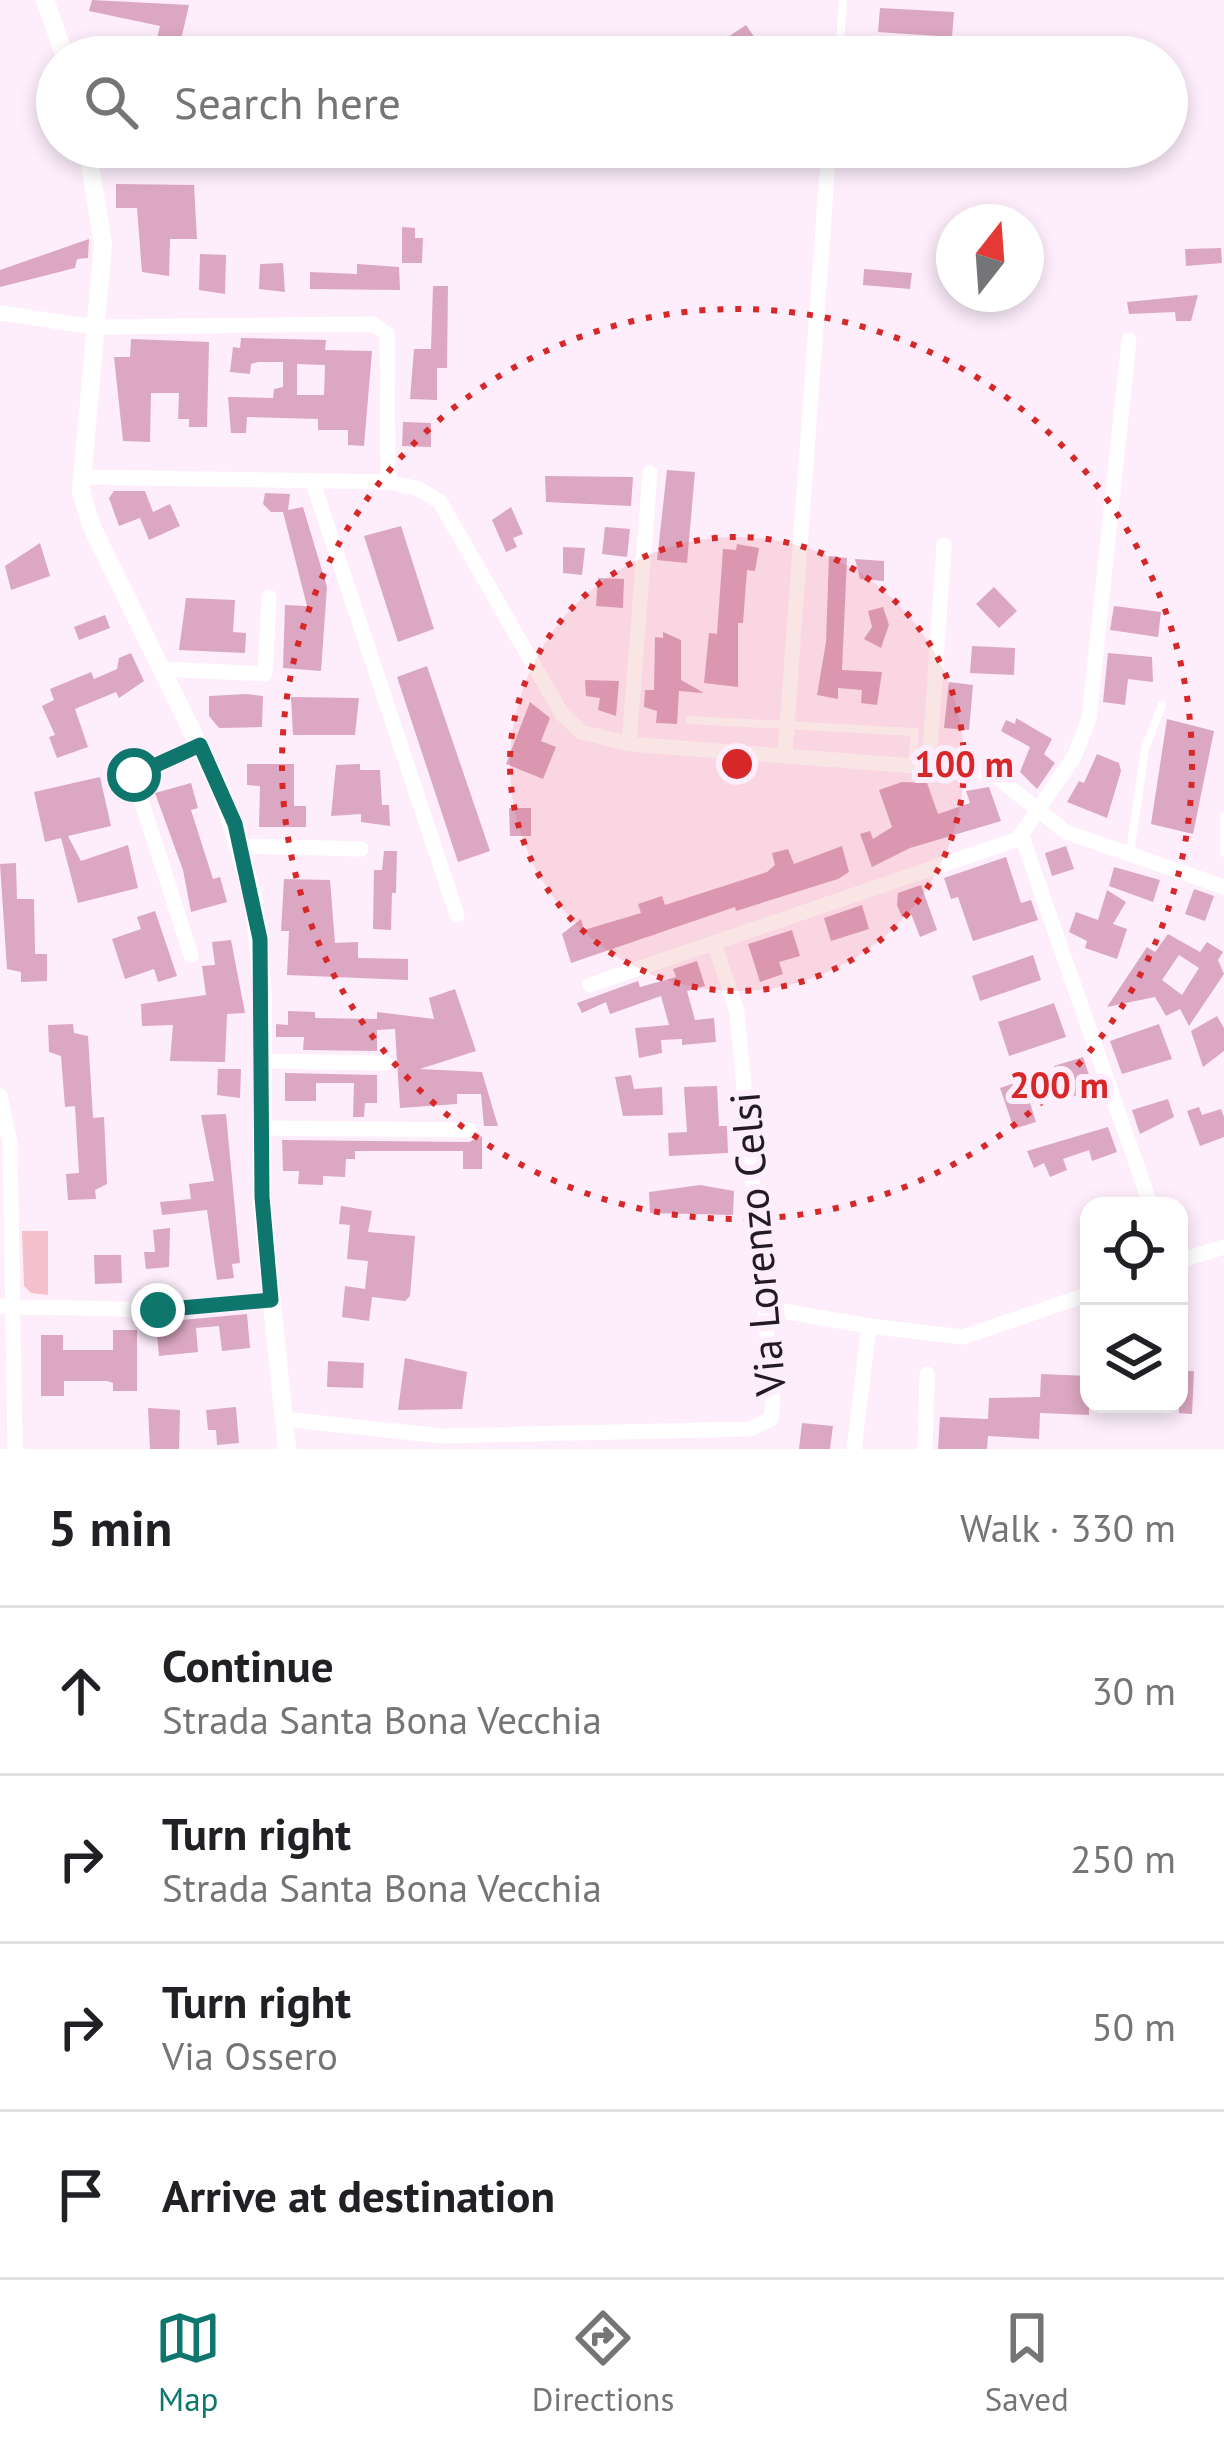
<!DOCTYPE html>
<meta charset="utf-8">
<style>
body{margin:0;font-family:"PT Sans",sans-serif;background:#f2f2f2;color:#202124}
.controls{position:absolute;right:36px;bottom:36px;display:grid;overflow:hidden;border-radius:24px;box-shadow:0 6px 18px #0003}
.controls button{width:108px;height:108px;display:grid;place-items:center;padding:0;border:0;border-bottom:3px solid #e0e0e0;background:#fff;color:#202124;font:60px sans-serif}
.compass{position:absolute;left:936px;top:204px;width:108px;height:108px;border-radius:50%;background:#fff;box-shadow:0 6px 18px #0003;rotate:17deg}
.stop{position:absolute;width:36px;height:36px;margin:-27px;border:9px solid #0f766e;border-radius:50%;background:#fff}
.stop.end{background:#0f766e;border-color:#fff;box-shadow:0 3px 12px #0008}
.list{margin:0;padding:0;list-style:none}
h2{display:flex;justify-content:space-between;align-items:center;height:156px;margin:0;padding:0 48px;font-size:51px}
h2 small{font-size:39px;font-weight:400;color:#757577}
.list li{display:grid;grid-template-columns:78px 1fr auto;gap:36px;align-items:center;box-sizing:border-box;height:168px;padding:0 48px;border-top:3px solid #e0e0e0}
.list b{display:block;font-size:45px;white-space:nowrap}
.list p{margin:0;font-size:39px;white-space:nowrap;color:#757577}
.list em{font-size:39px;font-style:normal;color:#757577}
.icon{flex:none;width:66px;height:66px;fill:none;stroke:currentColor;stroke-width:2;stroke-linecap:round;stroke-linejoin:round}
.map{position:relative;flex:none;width:1224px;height:1449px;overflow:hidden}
.search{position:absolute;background:#fff;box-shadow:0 6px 18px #0003;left:36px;right:36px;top:36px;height:132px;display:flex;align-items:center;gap:30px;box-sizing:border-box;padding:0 42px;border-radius:66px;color:#757577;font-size:45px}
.sheet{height:828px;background:#fff}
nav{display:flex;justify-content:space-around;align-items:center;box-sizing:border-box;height:168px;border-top:3px solid #e0e0e0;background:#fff;font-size:33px;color:#757577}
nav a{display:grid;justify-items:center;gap:6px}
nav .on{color:#0f766e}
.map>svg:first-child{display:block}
.green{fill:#f4c0cb}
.building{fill:#dca7c2;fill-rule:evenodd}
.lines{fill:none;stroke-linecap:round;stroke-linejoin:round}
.service{stroke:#fff;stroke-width:8}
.minor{stroke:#fff;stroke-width:15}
.tertiary{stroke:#fff;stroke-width:18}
.route{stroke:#0f766e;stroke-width:15}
.ring{fill:none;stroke:#d62828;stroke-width:6;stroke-dasharray:6 12}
.labels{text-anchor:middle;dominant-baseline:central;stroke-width:12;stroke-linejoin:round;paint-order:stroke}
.street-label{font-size:42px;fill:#231a23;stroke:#feeefc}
.centre{fill:#d62828;stroke:#feeefc;stroke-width:6}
.ring-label{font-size:36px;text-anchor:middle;font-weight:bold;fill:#d62828;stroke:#feeefc;stroke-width:12;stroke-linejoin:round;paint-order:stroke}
</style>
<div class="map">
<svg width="1224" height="1449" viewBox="0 0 1224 1449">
<rect width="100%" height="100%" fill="#feeefc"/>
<path class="green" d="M22,1231H48V1295L31,1293L24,1286Z"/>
<path class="building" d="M92,0L189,5L177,57L154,51L160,26L89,11Z
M880,8L954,12L952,37L878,32Z
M746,25L768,57H698Z
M116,184L194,185L197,239H170L169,276L142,272L137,208H116Z
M402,227L415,228V238H423L422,263H402Z
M89,239L88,258L77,259L75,268L0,287V270Z
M1221,248L1222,263L1186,266L1185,249Z
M200,254L226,255L225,294L199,290Z
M283,263L285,292L259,289L260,264Z
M357,264L399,267L400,290L310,289V272L357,274Z
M864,269L912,273L910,289L863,285Z
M433,286H448L447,368H437V400L410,399L414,349H431Z
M1198,295L1191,321H1176L1175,312L1129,314L1127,302Z
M241,338L326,340L325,350L372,351L364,446L348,445V430H318V419L247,417L246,433H231L228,397L273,398L274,389L283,387V362H258L251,364L250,374L230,372L233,347L240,348ZM297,364L325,365L324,395H297Z
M131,339L209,342L207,427H189V419H178L179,393H151L150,442L123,441L114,357H130Z
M403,422L431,423V447L402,446Z
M667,470L695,472L687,563L657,560Z
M545,476L633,477L631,506L546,502Z
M114,491H145L153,512L170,504L180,526L149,540L140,518L119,526L109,498Z
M265,493L290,494L288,510L303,507L327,587L321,671L283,668L285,605L307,606L283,512H271L263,504Z
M511,507L523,534L513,538L517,547L506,552L492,520Z
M401,526L434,629L398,642L364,536Z
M605,527L630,529L627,557L602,554Z
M40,543L50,576L11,590L5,566Z
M737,544L759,548L755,571L747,570L743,623H738V687L704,683L709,633L717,634L723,549L736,550Z
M563,547L585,548L582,575L563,573Z
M829,556L847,558L842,670L882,672L877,705L861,703L862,690L838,688V699L817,695L826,642Z
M855,559L884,561V581L860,579Z
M598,578L624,579L623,608L596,606Z
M994,587L1017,611L999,628L976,604Z
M186,598L235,600L233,632L246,633L245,653L179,650Z
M1114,606L1161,612L1158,637L1110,630Z
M883,607L889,625L881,648L864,639L872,627L868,611Z
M105,615L110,628L79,640L74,627Z
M663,632L681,640V680L704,693L679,691L677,724L656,723L657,711L644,707L645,690H654L655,637L663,638Z
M972,646L1015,648L1014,675L970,673Z
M131,653L144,681L119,698L116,692L75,709L88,747L57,758L49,737L55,735L42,706L54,700L50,689L91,672L94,679L117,669L119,658Z
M1108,653L1152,657L1153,682L1128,679L1125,705L1103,702Z
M427,666L490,851L458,862L397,677Z
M585,680L619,681L616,716L598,710L600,698L586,696Z
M949,682L973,685L969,730L944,728Z
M246,694L263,696L262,727L219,728L209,716V696Z
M291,697L359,698L355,735H293Z
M530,702L550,718L541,741L556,747L543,779L506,764Z
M1016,718L1052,739L1044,754L1055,763L1037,789L1020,772L1030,747L1001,731L1006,720L1015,724Z
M1167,719L1214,731L1193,834L1151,824Z
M1097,754L1119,763L1121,771L1107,818L1067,802L1079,781L1084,783Z
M247,764H294V806H306V827H259L260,786L247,785Z
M360,764V770H380L382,805H389L390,826L361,822V814L331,816L336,765Z
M100,777L111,826L68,836L81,861L128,845L138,888L78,903L61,838L45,842L34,792Z
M902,782L927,783L938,814L970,803L966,791L989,787L1001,821L910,848L872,867L860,834L870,831L873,839L892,827L879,790Z
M191,783L198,808L191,810L213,879L220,877L227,902L191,912L183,870L155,793Z
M509,808H531V836H510Z
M842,846L849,872L838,879L736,911L735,907L571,963L562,934L581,919L584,930L641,913L638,904L662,896L665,905L767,872L775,865L772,853L788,849L794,864Z
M1066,846L1074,869L1052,876L1045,853Z
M384,851H397L396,893H392L391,930L373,929L374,870H382Z
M1006,857L1021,903L1031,900L1038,920L973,941L958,897L951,899L944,878Z
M16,863L17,899H34L35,954H47V981L21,982V972L7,969L0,864Z
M1114,867L1160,880L1153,902L1109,886Z
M284,879L330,880L335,943L358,942V958L408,959V980L287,975L289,931H281Z
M921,885L937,930L920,937L911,914L902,917L897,905L898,893Z
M1194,889L1214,896L1205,921L1185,914Z
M1107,890L1126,902L1113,924L1127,929L1117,959L1085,948L1087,941L1069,932L1076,912L1098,920Z
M862,905L869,929L831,941L824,918Z
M155,911L177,976L158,982L154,969L125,979L112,939L141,929L137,917Z
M792,930L800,956L779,962L783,974L760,982L748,944Z
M1168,934L1200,952L1207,942L1223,952L1218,960L1224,974L1189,1026L1180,1009L1166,1016L1155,997L1107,1007L1147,947L1155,952ZM1179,955L1199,968L1182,995L1162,980Z
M231,940L245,1013L227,1014L225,1062L170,1061L173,1025L142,1026L141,1004L206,995L202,966L215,965L212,942Z
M1033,955L1041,980L980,1001L972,976Z
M697,961L705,986L687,991L695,1020L714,1018L716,1042L682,1045V1039L661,1040L662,1053L639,1058L635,1028L669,1025L661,996L610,1014L606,1002L582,1013L577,1003L638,981L640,987L676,977L673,969Z
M455,989L476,1051L420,1069L482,1072L498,1126H484L481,1094H457V1104L400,1108L395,1029L377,1030V1051L303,1050L304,1037H276V1024L288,1025V1011L315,1012V1018L377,1019V1012L434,1019L429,998Z
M1054,1003L1066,1037L1009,1056L998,1022Z
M1217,1016L1224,1028V1051L1203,1067L1191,1031Z
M73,1024L74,1033L88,1036L93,1118L104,1117L107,1184L95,1190L96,1199L68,1200L66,1174L79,1173L75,1106L65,1107L61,1056L49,1052L48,1025Z
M1159,1024L1172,1059L1122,1074L1110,1041Z
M1083,1057L1094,1090L1065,1099L1054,1066Z
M218,1069H241L240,1098L217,1095Z
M285,1073L377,1075V1103H365L364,1117H353L354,1083H316V1101H285Z
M631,1075L634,1089L662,1087L663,1115L623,1116L615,1077Z
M1023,1080L1036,1122L1014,1129L1000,1088Z
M717,1086L719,1126H727L728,1153L669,1156L668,1133L687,1132L684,1087Z
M1168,1099L1174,1117L1140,1134L1132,1110Z
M1199,1107L1202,1115L1221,1109L1224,1117V1137L1200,1146L1187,1111Z
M226,1114L240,1263L232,1264L234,1278L217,1280L207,1210L162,1215L160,1202L191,1199L189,1184L214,1181L201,1115Z
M1108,1127L1117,1152L1092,1161L1089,1150L1063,1159L1067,1170L1050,1177L1044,1163L1034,1168L1027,1151Z
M482,1136V1169H463V1151H355V1159H346L345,1177L323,1176V1185L298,1184L299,1171H283L282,1140L469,1142Z
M700,1185L734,1191L733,1215L650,1213L649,1192Z
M341,1206L372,1211L368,1232L415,1236L410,1296L405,1301L372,1297L369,1321L342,1317L345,1286L365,1289L368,1261L347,1259L350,1225L339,1224Z
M170,1228L169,1267L146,1269L144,1252H155L153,1230Z
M94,1255H121L122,1283L95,1284Z
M247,1314L250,1348L222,1351L219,1326L196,1328L198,1352L159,1356L157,1334L172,1333L171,1321Z
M113,1330H137V1391H113V1383L107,1381H64V1396H41V1335H63V1350H113Z
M405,1358L467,1372L462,1409L398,1410Z
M328,1361L364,1363L363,1388L327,1387Z
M1179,1371H1194L1192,1414L1179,1413Z
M1041,1374L1089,1376V1415L1040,1413L1039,1439L988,1436L987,1449H938L940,1417L988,1419L989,1398L1040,1397Z
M236,1407L239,1443L217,1445L216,1430H208L206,1410Z
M148,1408L180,1410L179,1449H150Z
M802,1423L833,1426L830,1449H799Z"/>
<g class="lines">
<path class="service" d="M839,57L843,0
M690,720L915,732L912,764
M1224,816V853
M1130,853L1145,749L1162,705"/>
<path class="minor" d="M0,313L94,327L373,324L387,334L388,482
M80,477L388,482L419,489L440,502L562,714L581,732L629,744L979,771L998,778L1066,832L1224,887
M312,480L457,915
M164,669L265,674L269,597
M629,744L650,473
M785,754L829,147
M929,766L944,545
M1022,837L1151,1206
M242,846L361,849
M191,955L133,775L200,745
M590,985L1018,839L1074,757L1089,719L1129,340
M263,1061L385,1063
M0,1096L10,1143L15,1449
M261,1128L469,1130
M1179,1261L1224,1247
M0,1306L158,1310L271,1300
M765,1308L869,1326
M284,1419L441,1436L749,1429L771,1419L773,1401L737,1012L714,943
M854,1449L869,1326L963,1337L1089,1294
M925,1449L927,1374"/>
<path class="tertiary" d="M45,0L65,57
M87,147L103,243L81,492L92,527L221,791L253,896L263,996L262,1206L287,1449"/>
</g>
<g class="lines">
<path class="route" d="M134,775L200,745L235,824L260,939L262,1197L271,1300L158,1310"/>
</g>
<circle cx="737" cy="764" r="227" fill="#d62828" fill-opacity=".12"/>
<g class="ring">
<circle cx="737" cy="764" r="227"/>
<circle cx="737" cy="764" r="455"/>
</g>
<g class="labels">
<g class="street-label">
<text transform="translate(757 1244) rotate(-95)">Via Lorenzo Celsi</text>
</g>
</g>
<circle cx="737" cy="764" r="18" class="centre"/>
<g class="ring-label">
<text x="964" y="777">100 m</text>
<text x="1059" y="1098">200 m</text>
</g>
</svg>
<div class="controls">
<button><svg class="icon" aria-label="locate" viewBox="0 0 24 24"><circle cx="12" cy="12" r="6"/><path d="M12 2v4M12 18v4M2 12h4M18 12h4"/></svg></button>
<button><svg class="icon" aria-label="layers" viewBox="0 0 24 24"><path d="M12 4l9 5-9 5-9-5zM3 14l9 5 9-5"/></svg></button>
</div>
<svg class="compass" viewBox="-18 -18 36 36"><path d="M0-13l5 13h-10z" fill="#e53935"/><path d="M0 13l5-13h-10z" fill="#757577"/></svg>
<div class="stop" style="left:134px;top:775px"></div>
<div class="stop end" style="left:158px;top:1310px"></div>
<div class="search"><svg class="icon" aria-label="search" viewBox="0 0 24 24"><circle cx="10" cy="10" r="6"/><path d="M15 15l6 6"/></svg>Search here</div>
</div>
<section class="sheet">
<h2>5 min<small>Walk · 330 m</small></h2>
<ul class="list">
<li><svg class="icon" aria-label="ahead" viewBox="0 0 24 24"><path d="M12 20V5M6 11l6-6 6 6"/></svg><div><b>Continue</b><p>Strada Santa Bona Vecchia</p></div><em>30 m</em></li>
<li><svg class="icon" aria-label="right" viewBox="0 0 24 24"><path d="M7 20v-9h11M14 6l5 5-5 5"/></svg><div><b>Turn right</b><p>Strada Santa Bona Vecchia</p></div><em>250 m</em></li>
<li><svg class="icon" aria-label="right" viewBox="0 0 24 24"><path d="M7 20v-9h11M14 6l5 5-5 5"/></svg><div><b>Turn right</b><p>Via Ossero</p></div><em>50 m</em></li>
<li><svg class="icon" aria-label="arrive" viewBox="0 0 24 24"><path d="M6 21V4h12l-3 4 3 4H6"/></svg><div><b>Arrive at destination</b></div></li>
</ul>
</section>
<nav>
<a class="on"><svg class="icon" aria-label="map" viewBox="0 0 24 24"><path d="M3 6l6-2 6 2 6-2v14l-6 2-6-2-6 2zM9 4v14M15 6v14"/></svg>Map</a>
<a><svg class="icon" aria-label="directions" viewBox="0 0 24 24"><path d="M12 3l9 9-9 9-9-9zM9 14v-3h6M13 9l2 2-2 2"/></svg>Directions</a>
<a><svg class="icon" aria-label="saved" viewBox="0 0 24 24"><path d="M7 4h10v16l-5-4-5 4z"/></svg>Saved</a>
</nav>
